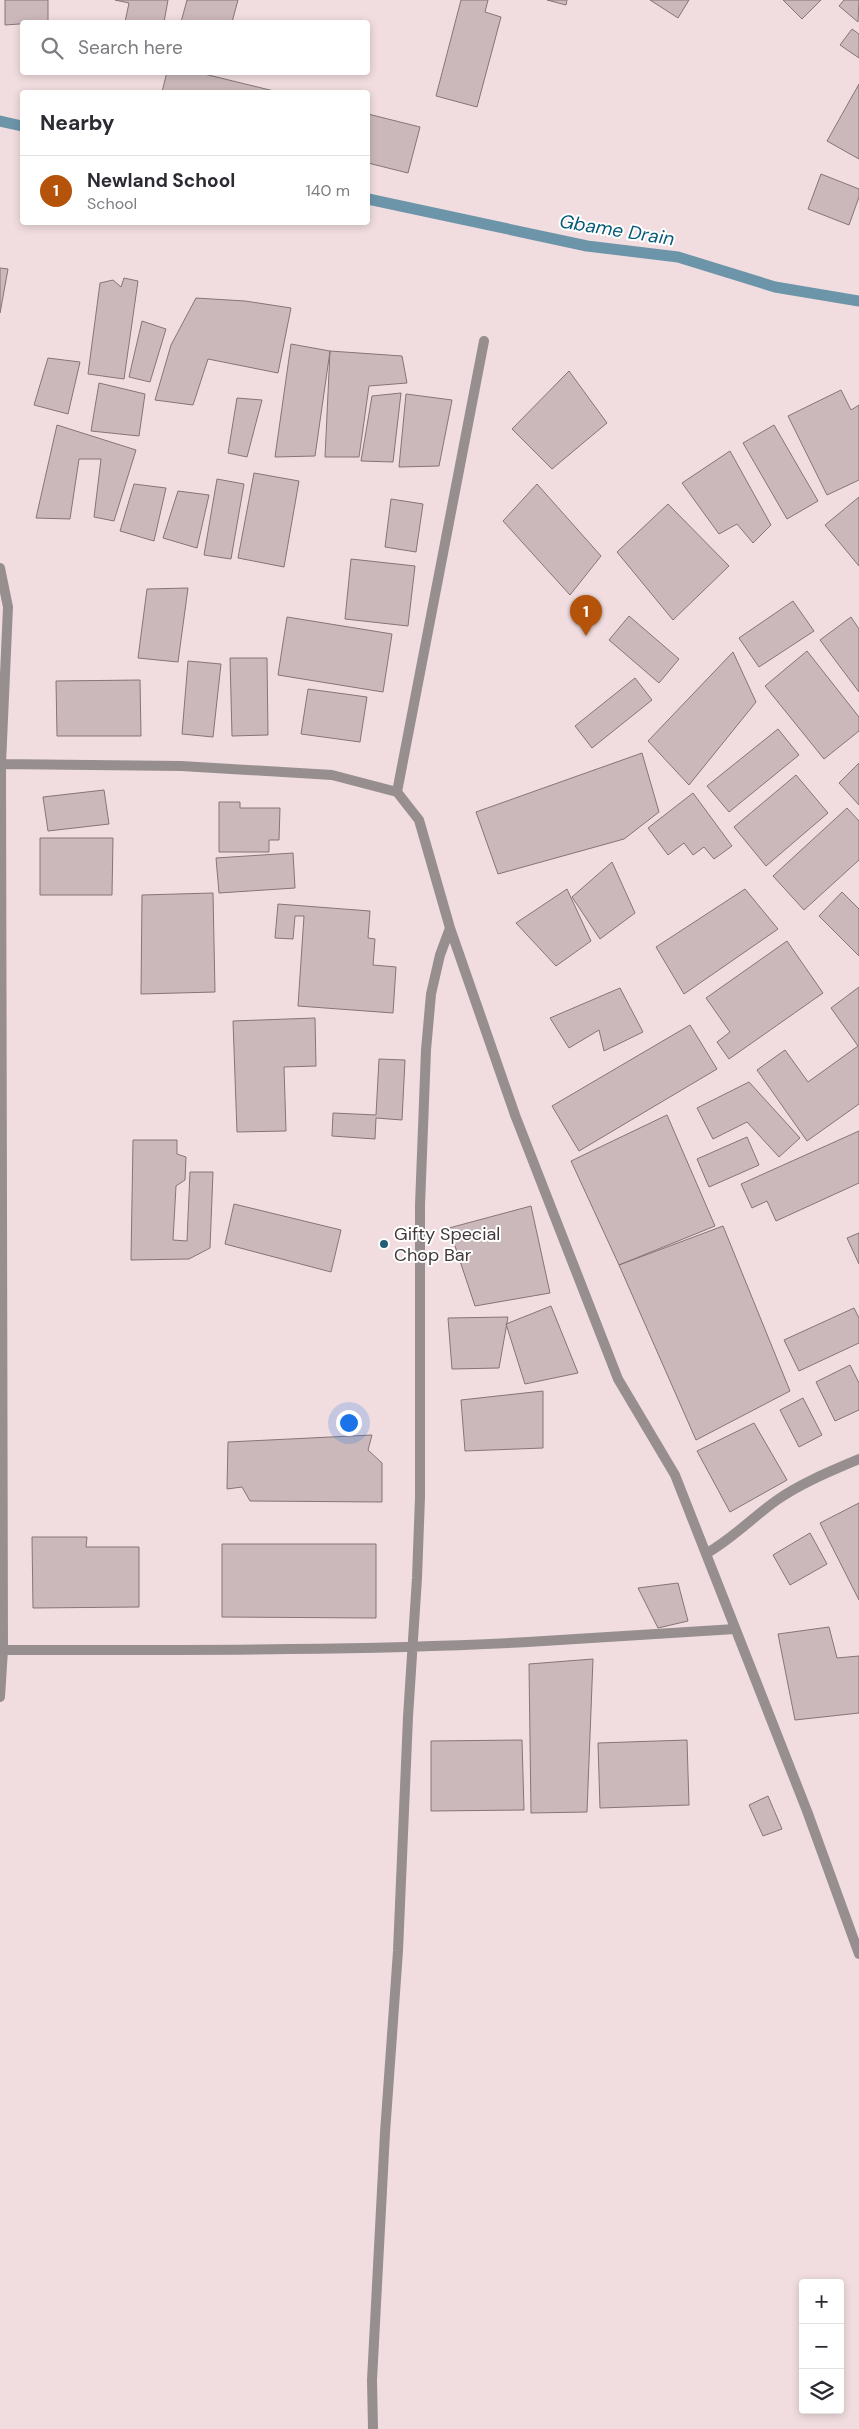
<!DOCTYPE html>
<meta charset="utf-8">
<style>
body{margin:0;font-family:"DM Sans",sans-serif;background:#f7f7f7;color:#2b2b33}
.controls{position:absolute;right:15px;bottom:15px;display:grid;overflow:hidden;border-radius:5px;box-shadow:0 2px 8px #0003}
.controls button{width:45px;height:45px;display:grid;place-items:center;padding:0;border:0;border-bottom:1px solid #e1e1e2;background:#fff;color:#2b2b33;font:25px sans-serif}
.you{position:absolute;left:348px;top:1422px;width:18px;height:18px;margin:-12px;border:4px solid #fff;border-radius:50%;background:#1a73e8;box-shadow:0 0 0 8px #1a73e833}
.badge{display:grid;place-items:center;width:32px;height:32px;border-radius:50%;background:#b45309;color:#fff;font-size:16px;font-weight:700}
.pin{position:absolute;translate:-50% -41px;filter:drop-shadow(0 1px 2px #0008)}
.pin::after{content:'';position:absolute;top:26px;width:18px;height:15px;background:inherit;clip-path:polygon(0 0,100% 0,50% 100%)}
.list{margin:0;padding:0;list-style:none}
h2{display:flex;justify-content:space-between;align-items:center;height:65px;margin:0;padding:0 20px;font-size:21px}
h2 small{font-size:16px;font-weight:400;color:#7c7c81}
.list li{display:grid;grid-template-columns:32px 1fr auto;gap:15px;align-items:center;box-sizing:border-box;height:70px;padding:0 20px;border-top:1px solid #e1e1e2}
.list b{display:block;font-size:19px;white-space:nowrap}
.list p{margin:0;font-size:16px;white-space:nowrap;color:#7c7c81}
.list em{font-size:16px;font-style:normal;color:#7c7c81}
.icon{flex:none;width:28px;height:28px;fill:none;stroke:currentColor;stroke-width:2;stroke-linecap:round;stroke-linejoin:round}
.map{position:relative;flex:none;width:859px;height:2429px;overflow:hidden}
.search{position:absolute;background:#fff;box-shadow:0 2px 8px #0003;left:20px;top:20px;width:350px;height:55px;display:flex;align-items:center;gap:12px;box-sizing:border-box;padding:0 18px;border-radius:5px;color:#7c7c81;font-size:19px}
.panel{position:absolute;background:#fff;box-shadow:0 2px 8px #0003;left:20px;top:90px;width:350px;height:135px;border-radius:5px}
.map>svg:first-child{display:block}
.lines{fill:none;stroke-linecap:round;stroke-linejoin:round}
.stream{stroke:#6d95aa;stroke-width:11}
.building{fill:#cbb8ba;stroke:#867476}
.service{stroke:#978f8f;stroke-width:10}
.minor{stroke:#978f8f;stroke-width:10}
.poi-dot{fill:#235d76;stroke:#fff;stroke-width:2}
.labels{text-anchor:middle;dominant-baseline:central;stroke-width:4;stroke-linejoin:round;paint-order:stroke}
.poi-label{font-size:18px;fill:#403839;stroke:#fff;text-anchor:start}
.water-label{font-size:19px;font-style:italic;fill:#075a78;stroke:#fff}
</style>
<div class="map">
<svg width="859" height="2429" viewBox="0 0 859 2429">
<rect width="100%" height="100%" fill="#f1dddf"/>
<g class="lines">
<path class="stream" d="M0,121L22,126
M368,199L587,246L678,257L775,287L859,301"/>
</g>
<path class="building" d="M5,0H48V22L5,25Z
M115,0H168L164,22H125L129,3Z
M187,0H238L232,22H181Z
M461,0H488L485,12L501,17L477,107L436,96Z
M547,0H567L566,5Z
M650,0H689L678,18Z
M783,0H821L802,19Z
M844,0H859L858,22L839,6Z
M852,29L859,34V58L840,45Z
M167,72H196L278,92H162Z
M859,84V159L827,141Z
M368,114L420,127L408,173L368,163Z
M821,174L859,189V197L849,225L808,209Z
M0,268L8,269L0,313Z
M124,278L138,281L124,379L88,374L100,283L113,280L121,287Z
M196,298L245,301L291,308L278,373L208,359L193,405L155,400L171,345Z
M142,321L166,329L150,382L129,377Z
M291,344L330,351L315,456L275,457Z
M330,351L402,356L407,383L369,386L359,457H325Z
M48,358L80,362L68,414L34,405Z
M569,371L607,423L552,469L512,429Z
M99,383L145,394L139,436L91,431Z
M841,390L851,410L859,405V480L827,495L788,416Z
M401,393L393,462L361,461L372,396Z
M406,394L452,400L439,466L399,467Z
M237,398L262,400L247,457L228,453Z
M57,425L136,450L114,521L94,517L101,459H79L70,519L36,518Z
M774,425L818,501L787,519L743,443Z
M730,451L771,525L753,543L737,524L719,534L682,483Z
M254,473L299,481L284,567L238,558Z
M217,479L244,484L231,559L204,555Z
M134,484L166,488L154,541L120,531Z
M537,484L601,556L570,595L503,521Z
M178,491L209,495L197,548L163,538Z
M859,497V566L825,525Z
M391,499L423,504L416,552L385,547Z
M668,504L729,566L673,620L617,552Z
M351,559L415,566L408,626L345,619Z
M188,588L178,662L138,658L147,589Z
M793,601L814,631L759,667L739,638Z
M629,616L679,659L659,683L609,640Z
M287,617L392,634L383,692L278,675Z
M851,617L859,629V692L820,640Z
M807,651L859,717V731L824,759L765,686Z
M733,652L756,702L689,785L648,741Z
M230,658H267L268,735L232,736Z
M188,661L221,664L213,737L182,734Z
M635,678L652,700L592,748L575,726Z
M140,680L141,736H57L56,681Z
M308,689L367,697L360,742L301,734Z
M778,729L799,755L729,812L707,786Z
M642,753L659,812L624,839L498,874L476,812Z
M859,763V805L839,783Z
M796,775L828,813L766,866L734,827Z
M104,790L109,824L48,831L43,797Z
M693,793L732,846L714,859L704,847L693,855L684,843L668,855L648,828Z
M219,802H240V808H280L279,840H269V852H219Z
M847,808L859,821V860L804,910L773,876Z
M40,838H113L112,895H40Z
M293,853L295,888L219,893L216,858Z
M612,862L635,913L600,939L572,897Z
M567,889L591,941L556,966L516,923Z
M745,889L778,929L684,994L656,947Z
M842,892L859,909V956L819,916Z
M213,893L215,992L141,994L142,895Z
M278,904L370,911L368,938L375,939L373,965L396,967L393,1013L298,1006L304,916H295L293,939L275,938Z
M787,941L823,993L729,1059L717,1042L730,1032L706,998Z
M859,987V1104L807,1141L757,1070L785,1050L808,1082L858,1046L831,1008Z
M620,988L643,1032L604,1051L599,1030L569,1048L550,1018Z
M315,1018L316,1066L284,1067L286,1131L237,1132L233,1021Z
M690,1025L717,1069L579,1151L552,1106Z
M379,1059L405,1060L402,1120L376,1118L375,1139L332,1136L333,1113L376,1115Z
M749,1082L800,1138L779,1157L747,1122L713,1139L697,1108Z
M667,1115L715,1226L619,1265L571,1161Z
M859,1131V1183L776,1221L767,1201L752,1208L741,1184Z
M747,1137L759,1165L709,1187L697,1159Z
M133,1140H177V1154L186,1157L185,1180L176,1186L173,1240L187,1241L190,1172H213L210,1248L189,1259L131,1260Z
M234,1204L341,1230L331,1272L225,1244Z
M531,1206L550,1293L475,1306L449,1228Z
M723,1226L790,1391L696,1440L619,1265Z
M859,1233V1264L847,1238Z
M551,1306L578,1373L525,1384L506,1324Z
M854,1308L859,1318V1343L799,1371L784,1340Z
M508,1317L499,1368L452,1369L448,1318Z
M850,1365L859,1383V1410L835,1421L816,1382Z
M543,1391V1448L465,1451L461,1400Z
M803,1398L822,1435L799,1447L780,1410Z
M754,1423L787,1480L730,1512L697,1451Z
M372,1435L368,1450L382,1463V1502L250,1501L242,1487L227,1489L228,1442Z
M859,1503V1600L820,1523Z
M810,1533L827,1564L790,1585L773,1555Z
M32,1537H87L86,1547H139V1607L33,1608Z
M222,1544H376V1618L222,1617Z
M678,1583L688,1621L658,1628L638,1588Z
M829,1627L837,1658L859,1656V1713L795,1720L778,1634Z
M593,1659L587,1812L531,1813L529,1664Z
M522,1740L524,1810L431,1811V1741Z
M687,1740L689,1805L600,1808L598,1743Z
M768,1796L782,1829L763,1836L749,1805Z"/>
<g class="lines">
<path class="service" d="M0,568L8,607L1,764"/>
<path class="minor" d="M0,764L181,766L332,775L397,792L419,820L450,928L515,1115L618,1379L675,1475L807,1811L859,1954
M397,792L484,341
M707,1553C732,1539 753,1517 777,1500C801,1483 831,1471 859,1459
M3,1650C178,1650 353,1651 528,1642C597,1638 666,1633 735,1629
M0,1697L3,1650L1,764
M373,2429L372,2380L385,2133L398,1951L408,1717L417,1578L420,1497V1205L426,1050L431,994L440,955L450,928"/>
</g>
<circle class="poi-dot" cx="384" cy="1244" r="5"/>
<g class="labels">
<g class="poi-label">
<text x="394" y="1234">Gifty Special<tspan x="394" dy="21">Chop Bar</tspan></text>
</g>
<g class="water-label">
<text transform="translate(617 230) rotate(9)">Gbame Drain</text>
</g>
</g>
</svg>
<div class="controls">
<button>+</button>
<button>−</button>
<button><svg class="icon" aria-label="layers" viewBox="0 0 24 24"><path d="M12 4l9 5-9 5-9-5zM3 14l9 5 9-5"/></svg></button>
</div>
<div class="you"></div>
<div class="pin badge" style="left:586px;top:636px">1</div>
<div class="search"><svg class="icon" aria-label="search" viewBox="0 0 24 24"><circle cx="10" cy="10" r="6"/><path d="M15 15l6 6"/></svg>Search here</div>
<section class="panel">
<h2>Nearby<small></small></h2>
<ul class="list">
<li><span class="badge">1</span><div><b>Newland School</b><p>School</p></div><em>140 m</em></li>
</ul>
</section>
</div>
